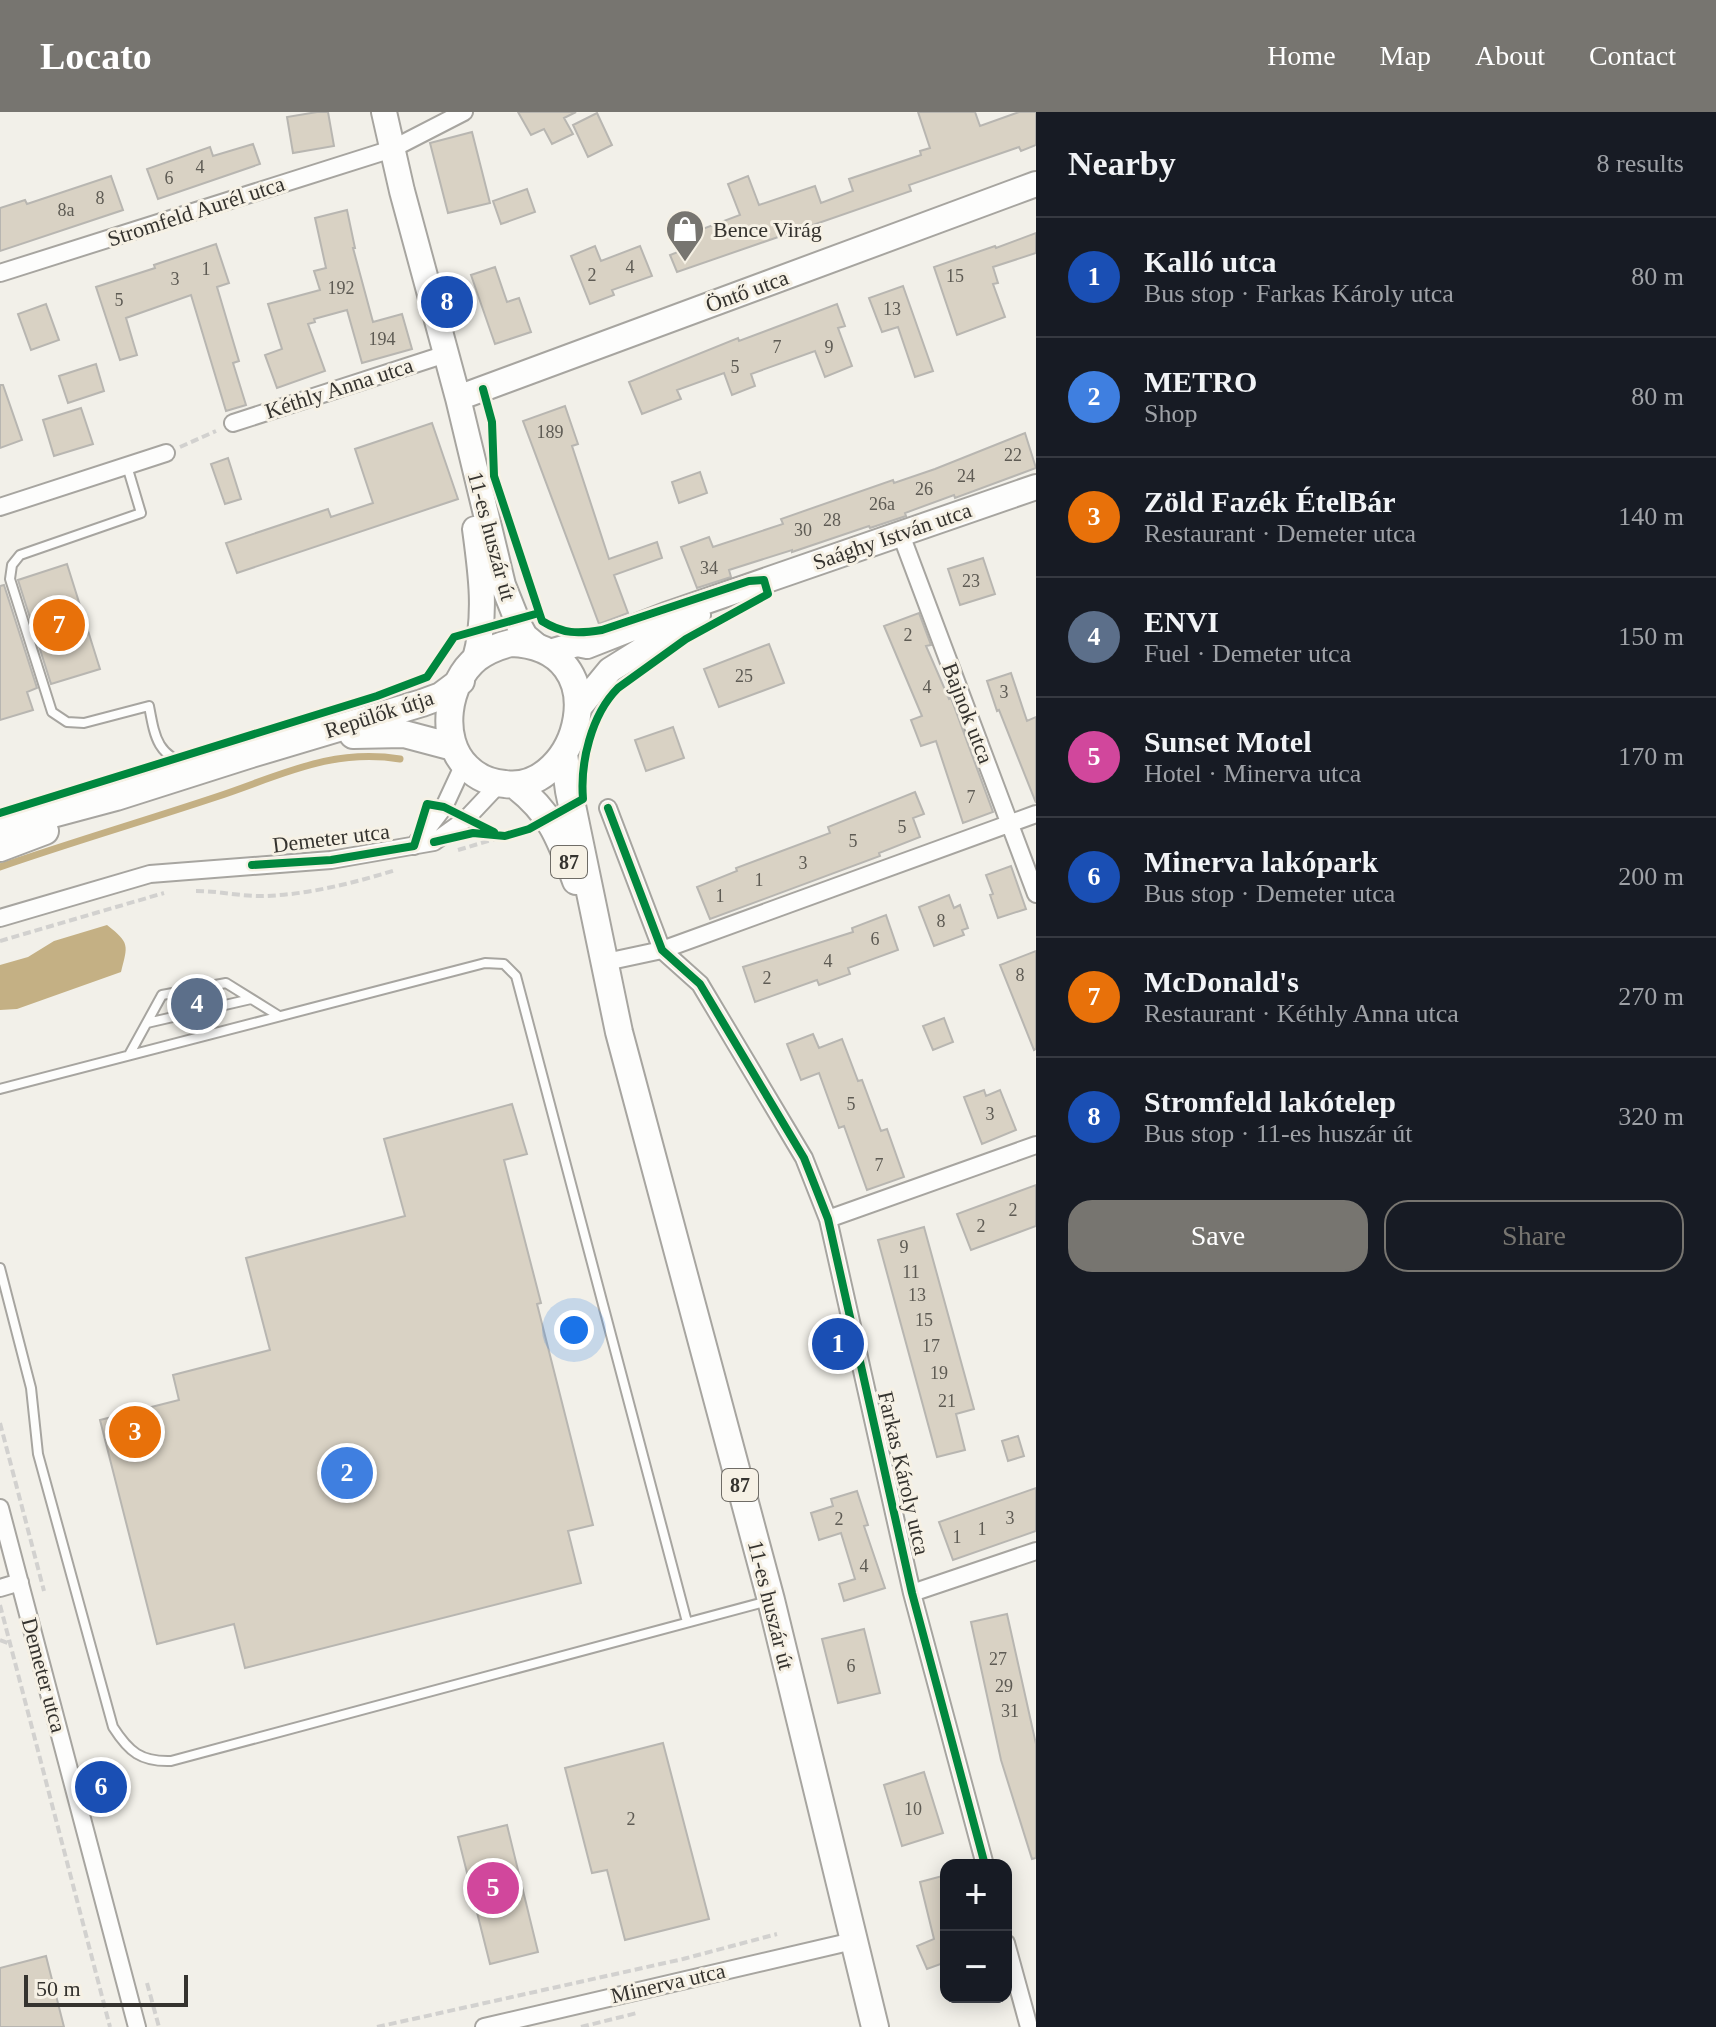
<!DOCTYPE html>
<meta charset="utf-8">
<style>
body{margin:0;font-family:Georgia,serif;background:#20242c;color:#f1f3f6}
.controls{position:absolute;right:24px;bottom:24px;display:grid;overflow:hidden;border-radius:16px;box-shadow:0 4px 20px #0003}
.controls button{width:72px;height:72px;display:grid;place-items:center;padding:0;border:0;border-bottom:2px solid #363941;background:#171b24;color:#f1f3f6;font:40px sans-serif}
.scale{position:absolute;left:24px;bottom:20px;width:164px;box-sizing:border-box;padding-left:8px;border:4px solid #35332f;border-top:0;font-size:22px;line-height:28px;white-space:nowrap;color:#35332f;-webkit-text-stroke:6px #f6f1e5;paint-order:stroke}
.you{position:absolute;left:574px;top:1218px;width:28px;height:28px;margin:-20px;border:6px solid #fff;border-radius:50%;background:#1a73e8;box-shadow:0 0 0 12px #1a73e833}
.badge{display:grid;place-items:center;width:52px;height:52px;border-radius:50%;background:#777570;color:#fff;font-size:26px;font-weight:700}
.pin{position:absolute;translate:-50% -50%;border:4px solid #fff;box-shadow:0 2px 8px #0006}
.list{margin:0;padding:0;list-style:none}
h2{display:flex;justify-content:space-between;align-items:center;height:104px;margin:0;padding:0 32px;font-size:34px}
h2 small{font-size:26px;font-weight:400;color:#9ea1a6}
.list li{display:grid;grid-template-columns:52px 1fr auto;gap:24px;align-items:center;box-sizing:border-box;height:120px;padding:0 32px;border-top:2px solid #363941}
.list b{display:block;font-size:30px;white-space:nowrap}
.list p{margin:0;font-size:26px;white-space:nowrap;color:#9ea1a6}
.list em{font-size:26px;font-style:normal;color:#9ea1a6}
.actions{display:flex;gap:16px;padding:24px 32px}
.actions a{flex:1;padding:18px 0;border:2px solid #777570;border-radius:24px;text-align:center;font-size:28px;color:#777570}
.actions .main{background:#777570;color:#fff}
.map{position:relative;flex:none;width:1036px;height:1915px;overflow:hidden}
header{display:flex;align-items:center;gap:48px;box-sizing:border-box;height:112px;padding:0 40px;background:#777570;color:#fff}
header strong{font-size:38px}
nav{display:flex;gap:44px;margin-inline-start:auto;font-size:28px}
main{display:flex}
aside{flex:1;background:#171b24}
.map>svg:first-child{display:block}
.water{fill:#c4b084}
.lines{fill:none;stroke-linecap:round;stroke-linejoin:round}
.stream{stroke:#c4b084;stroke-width:7}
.building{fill:#d9d2c4;stroke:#b8b6b1;stroke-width:2}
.lane-casing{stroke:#a7a5a0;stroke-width:12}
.street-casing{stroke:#a7a5a0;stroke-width:20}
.secondary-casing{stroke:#a7a5a0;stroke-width:28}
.primary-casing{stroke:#a7a5a0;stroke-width:30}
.path{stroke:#d2d1cf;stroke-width:4;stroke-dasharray:8 4;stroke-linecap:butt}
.lane{stroke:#fdfdfc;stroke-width:8}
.street{stroke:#fdfdfc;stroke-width:16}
.secondary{stroke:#fdfdfc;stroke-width:24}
.primary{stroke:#fdfdfc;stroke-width:26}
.cycleway-casing{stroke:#f6f1e5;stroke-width:13}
.cycleway{stroke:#00873e;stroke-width:8}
.labels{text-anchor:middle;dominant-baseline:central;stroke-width:6;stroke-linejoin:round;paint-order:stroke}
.number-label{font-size:18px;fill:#5e5b54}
.shield{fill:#f6f1e5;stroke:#6f6c66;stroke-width:2}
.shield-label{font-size:20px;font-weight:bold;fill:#35332f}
.street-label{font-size:22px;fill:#35332f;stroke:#f6f1e5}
.poi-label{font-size:22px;fill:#35332f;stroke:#f6f1e5;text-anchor:start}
</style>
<header>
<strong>Locato</strong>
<nav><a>Home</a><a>Map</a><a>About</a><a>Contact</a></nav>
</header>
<main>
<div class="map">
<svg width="1036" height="1915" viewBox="0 0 1036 1915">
<rect width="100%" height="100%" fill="#f2f0e9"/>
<path class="water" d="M107,813C130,831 128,833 121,860L17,897L0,898V853L28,845L54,829Z"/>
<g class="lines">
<path class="stream" d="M0,755C72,730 144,709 216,685C280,664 330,636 400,647"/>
</g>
<path class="building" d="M317,0H328L334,34L293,41L287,5Z
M518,0H576L564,6L573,22L552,32L544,17L531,23Z
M918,0H975L980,14L1019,0H1036V33L1021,39L1019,35L909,73L911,79L677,160L670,143L678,140L673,128L740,103L728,72L748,64L759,93L815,74L821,91L853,79L849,67L921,43L920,39L930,36Z
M597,1L612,33L588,45L573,13Z
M472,20L490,91L448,101L430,31Z
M253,32L260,52L158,87L147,57L210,35L213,44Z
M111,64L123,98L0,139V96L25,88L27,92Z
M527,77L535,100L501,112L493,89Z
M347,98L355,136H353L373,210L402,202L412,237L362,251L347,198L314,207L315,210L308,212L325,259L277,276L265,243L282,237L268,192L320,178L314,159L326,156L315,106Z
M1036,121V141L993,155L998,171L993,172L1005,205L957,223L934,155L995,134L996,136Z
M216,132L229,171L217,175L239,249L233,251L246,293L226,299L191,183L126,206L137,243L120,248L96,175L155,156L154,153Z
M595,134L601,149L640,134L652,164L612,178L614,183L590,192L571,144Z
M495,155L507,190L519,186L531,220L495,232L471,163Z
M903,174L933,259L915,265L898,215L882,220L869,186Z
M46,192L59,228L31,238L18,202Z
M837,192L845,214L838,216L852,254L825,265L815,239L751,262L755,274L732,283L724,261L677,278L681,287L642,302L629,270L738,226L739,229Z
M96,252L104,279L68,291L59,264Z
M0,273H3L22,328L0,336Z
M565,294L578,332L572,334L609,447L657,430L662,446L614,463L628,501L599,512L523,309Z
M81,296L93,332L54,344L43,308Z
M432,311L458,387L237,461L226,431L328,397L331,405L373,391L355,337Z
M1025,321L1036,356L955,386L954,383L905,401L906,404L870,416L869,414L792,440V438L729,458L731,465L697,476L681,435L709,425L713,435L783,412L781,407L893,368L894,371L935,357Z
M228,346L241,387L225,392L211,352Z
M700,360L707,381L679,391L672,370Z
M983,446L995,482L960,493L948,457Z
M67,452L100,557L51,572L18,468Z
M4,473L37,576L27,580L33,598L0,608V474Z
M919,501L931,533L926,534L949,587L951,586L993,700L963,711L936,629L921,634L911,608L922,604L884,514Z
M769,532L784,571L719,595L704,557Z
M1011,561L1027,609L1036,605V691L999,598L997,599L987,569Z
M673,615L684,646L646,659L635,628Z
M915,680L924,702L913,706L920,725L879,741L880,744L710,807L697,775L737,759L736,756L830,721L828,715Z
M1011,754L1026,797L998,806L990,783L993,782L986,763Z
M949,783L954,796L960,793L968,816L962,818L964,823L934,834L919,795Z
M886,803L898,838L848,856L850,862L819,873L817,868L755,890L743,855L853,820L852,816Z
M1036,839V937L1034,938L1000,853Z
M944,906L953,930L933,938L923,914Z
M813,922L819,936L842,927L858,969L862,968L881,1019L887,1017L904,1065L867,1078L844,1014L839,1016L819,961L801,968L787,932Z
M984,978L986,984L1000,978L1016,1018L982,1032L964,985Z
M512,992L527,1042L504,1048L541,1191L537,1192L593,1413L568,1419L581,1471L245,1556L234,1512L157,1532L100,1308L179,1288L173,1263L270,1238L246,1146L405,1104L384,1027Z
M1036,1073V1114L971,1138L957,1102Z
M924,1115L974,1297L956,1302L965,1338L937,1345L878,1128Z
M1018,1324L1024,1344L1008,1349L1002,1329Z
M1036,1376V1419L953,1448L939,1410Z
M857,1379L868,1413L864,1414L885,1476L844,1489L839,1472L855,1467L841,1421L819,1428L811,1401L833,1394L831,1387Z
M1007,1502L1036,1632V1746L1032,1747L1001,1648L971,1510Z
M864,1517L880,1581L838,1591L822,1527Z
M663,1631L709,1807L625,1828L607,1758L592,1761L565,1656Z
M924,1660L943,1721L902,1734L884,1673Z
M507,1713L538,1840L490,1852L458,1725Z
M946,1763V1850L927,1857L917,1834L934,1827L920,1770Z
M46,1844L64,1915H0V1856Z"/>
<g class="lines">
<defs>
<path id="lane" d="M127,354L141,401L20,443L12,453L10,467L52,600L67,610L84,611L149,594C155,626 157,643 190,654
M147,911L251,887
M129,943L162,883L226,871L279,904
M0,977L485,851L504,852L516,864L687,1510
M0,1156L31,1276L38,1342L113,1615C129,1640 141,1650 171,1649L768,1489"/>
<path id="street" d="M0,161L392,37L464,0
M233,311L446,242
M0,395L166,341
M900,420L1036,782
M608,696L662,838L700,872L804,1046L828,1107L912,1481L985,1753
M414,734L444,695L464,652
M0,806L150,762L331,748L434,730L466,707L499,672
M606,850L662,838L1036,702
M828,1107L1036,1033
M0,1396L137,1915
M0,1476L20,1470
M912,1481L1036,1439
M1006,1831L1029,1915
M484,1915L853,1829"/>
<path id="secondary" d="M384,0L402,79L458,286L503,473L519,513L525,524L537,534
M458,286L1036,72
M550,540L577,532L587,534L666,503L1036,375
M475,547C487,504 481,461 475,417
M577,598L610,558L698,503"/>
<path id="primary" d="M511,531C620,535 579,682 505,672C490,671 477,665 467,655C438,627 447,570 477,546C488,538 498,534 511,531Z
M353,623L404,622L453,635
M564,642L569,679L619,920L771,1488L875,1915
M516,674C552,702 560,727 576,769
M0,716L116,685L248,643L422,591L441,584L461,569
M0,736L45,719"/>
</defs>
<use href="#lane" class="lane-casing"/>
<use href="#street" class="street-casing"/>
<use href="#secondary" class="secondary-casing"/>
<use href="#primary" class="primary-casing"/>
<path class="path" d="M180,335L216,319
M458,738L505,724
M196,779C220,779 244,785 266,784C311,782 353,771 396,758
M0,829L164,781
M0,1311L44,1479
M0,1493L110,1915
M0,1528L10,1532
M147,1871L159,1915
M377,1915L683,1847L777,1822
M581,1915L637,1901"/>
<use href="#lane" class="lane"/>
<use href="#street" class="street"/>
<use href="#secondary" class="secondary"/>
<use href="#primary" class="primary"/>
<defs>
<path id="cycleway" d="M608,696L662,838L700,872L804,1046L828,1107L912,1481L985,1753
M0,701L377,584L427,565L454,525L539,501
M434,730L473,721L505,724L529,717L583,687C580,651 591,603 618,576L686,527L768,482L764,468L749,469L602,518C578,522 563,522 542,509L494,364L492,310L483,277
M252,753L331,748L414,734L427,692L444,695L494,720"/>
</defs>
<use href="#cycleway" class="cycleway-casing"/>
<use href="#cycleway" class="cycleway"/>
</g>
<defs>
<symbol id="shop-pin" viewBox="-11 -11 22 30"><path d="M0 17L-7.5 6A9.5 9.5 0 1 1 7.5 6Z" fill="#777570" stroke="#f6f1e5"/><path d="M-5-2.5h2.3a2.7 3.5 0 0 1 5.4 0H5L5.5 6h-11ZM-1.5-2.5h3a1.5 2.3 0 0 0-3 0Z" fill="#fff"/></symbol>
</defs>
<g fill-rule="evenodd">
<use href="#shop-pin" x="663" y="95" width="44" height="60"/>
</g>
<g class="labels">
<g class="number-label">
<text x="200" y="55">4</text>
<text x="169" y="66">6</text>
<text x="100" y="86">8</text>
<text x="66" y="98">8a</text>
<text x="630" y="155">4</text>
<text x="206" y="157">1</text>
<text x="592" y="163">2</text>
<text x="955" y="164">15</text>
<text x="175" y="167">3</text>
<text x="341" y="176">192</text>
<text x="119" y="188">5</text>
<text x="892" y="197">13</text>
<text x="382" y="227">194</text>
<text x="777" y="235">7</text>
<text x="829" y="235">9</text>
<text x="735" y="255">5</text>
<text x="550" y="320">189</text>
<text x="1013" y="343">22</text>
<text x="966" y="364">24</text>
<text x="924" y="377">26</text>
<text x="882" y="392">26a</text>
<text x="832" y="408">28</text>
<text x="803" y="418">30</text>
<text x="709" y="456">34</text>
<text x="971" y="469">23</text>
<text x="908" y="523">2</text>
<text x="744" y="564">25</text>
<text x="927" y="575">4</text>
<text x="1004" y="580">3</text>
<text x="971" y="685">7</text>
<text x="902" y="715">5</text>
<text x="853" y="729">5</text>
<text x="803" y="751">3</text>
<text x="759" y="768">1</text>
<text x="720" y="784">1</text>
<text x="941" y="809">8</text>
<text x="875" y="827">6</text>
<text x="828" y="849">4</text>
<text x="1020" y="863">8</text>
<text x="767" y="866">2</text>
<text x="851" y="992">5</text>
<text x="990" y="1002">3</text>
<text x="879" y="1053">7</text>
<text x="1013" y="1098">2</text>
<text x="981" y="1114">2</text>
<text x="904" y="1135">9</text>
<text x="911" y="1160">11</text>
<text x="917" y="1183">13</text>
<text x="924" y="1208">15</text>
<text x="931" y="1234">17</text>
<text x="939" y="1261">19</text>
<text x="947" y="1289">21</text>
<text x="1010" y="1406">3</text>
<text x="839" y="1407">2</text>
<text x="982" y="1417">1</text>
<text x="957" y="1425">1</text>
<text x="864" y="1454">4</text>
<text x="998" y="1547">27</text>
<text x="851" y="1554">6</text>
<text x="1004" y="1574">29</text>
<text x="1010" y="1599">31</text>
<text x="913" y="1697">10</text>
<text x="631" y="1707">2</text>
</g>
<g class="shield">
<rect x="551" y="734" width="36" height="32" rx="6"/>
<rect x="722" y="1357" width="36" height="32" rx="6"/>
</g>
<g class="shield-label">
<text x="569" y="750">87</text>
<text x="740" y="1373">87</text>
</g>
<g class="street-label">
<text transform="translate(196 99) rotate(-18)">Stromfeld Aurél utca</text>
<text transform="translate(747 179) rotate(-20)">Öntő utca</text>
<text transform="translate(339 276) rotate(-18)">Kéthly Anna utca</text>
<text transform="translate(492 424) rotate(75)">11-es huszár út</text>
<text transform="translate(892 424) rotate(-19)">Saághy István utca</text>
<text transform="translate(968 601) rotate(69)">Bajnok utca</text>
<text transform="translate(379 602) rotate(-18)">Repülők útja</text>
<text transform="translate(331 726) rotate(-7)">Demeter utca</text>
<text transform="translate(904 1361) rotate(77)">Farkas Károly utca</text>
<text transform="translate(771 1493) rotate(76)">11-es huszár út</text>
<text transform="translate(44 1563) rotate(75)">Demeter utca</text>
<text transform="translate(668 1871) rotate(-13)">Minerva utca</text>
</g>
<g class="poi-label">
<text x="713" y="117">Bence Virág</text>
</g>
</g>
</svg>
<div class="controls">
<button>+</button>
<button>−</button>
</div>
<div class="scale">50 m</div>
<div class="you"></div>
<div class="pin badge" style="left:838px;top:1232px;background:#1a4fb4">1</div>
<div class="pin badge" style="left:347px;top:1361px;background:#3f7fe0">2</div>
<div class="pin badge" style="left:135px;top:1320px;background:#e8710a">3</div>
<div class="pin badge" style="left:197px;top:892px;background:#5c6f8a">4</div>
<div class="pin badge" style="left:493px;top:1776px;background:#d1479c">5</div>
<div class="pin badge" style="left:101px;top:1675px;background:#1a4fb4">6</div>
<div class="pin badge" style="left:59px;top:513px;background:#e8710a">7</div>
<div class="pin badge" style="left:447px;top:190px;background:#1a4fb4">8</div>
</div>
<aside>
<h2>Nearby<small>8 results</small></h2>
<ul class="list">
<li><span class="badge" style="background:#1a4fb4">1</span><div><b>Kalló utca</b><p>Bus stop · Farkas Károly utca</p></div><em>80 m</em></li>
<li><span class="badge" style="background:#3f7fe0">2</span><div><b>METRO</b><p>Shop</p></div><em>80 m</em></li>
<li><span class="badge" style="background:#e8710a">3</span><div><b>Zöld Fazék ÉtelBár</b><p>Restaurant · Demeter utca</p></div><em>140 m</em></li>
<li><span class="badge" style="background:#5c6f8a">4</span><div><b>ENVI</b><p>Fuel · Demeter utca</p></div><em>150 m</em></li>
<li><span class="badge" style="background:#d1479c">5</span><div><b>Sunset Motel</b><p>Hotel · Minerva utca</p></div><em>170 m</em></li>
<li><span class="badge" style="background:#1a4fb4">6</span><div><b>Minerva lakópark</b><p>Bus stop · Demeter utca</p></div><em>200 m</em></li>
<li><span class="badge" style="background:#e8710a">7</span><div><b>McDonald's</b><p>Restaurant · Kéthly Anna utca</p></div><em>270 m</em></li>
<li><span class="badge" style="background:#1a4fb4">8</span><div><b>Stromfeld lakótelep</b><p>Bus stop · 11-es huszár út</p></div><em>320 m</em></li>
</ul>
<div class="actions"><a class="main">Save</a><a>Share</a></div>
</aside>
</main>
